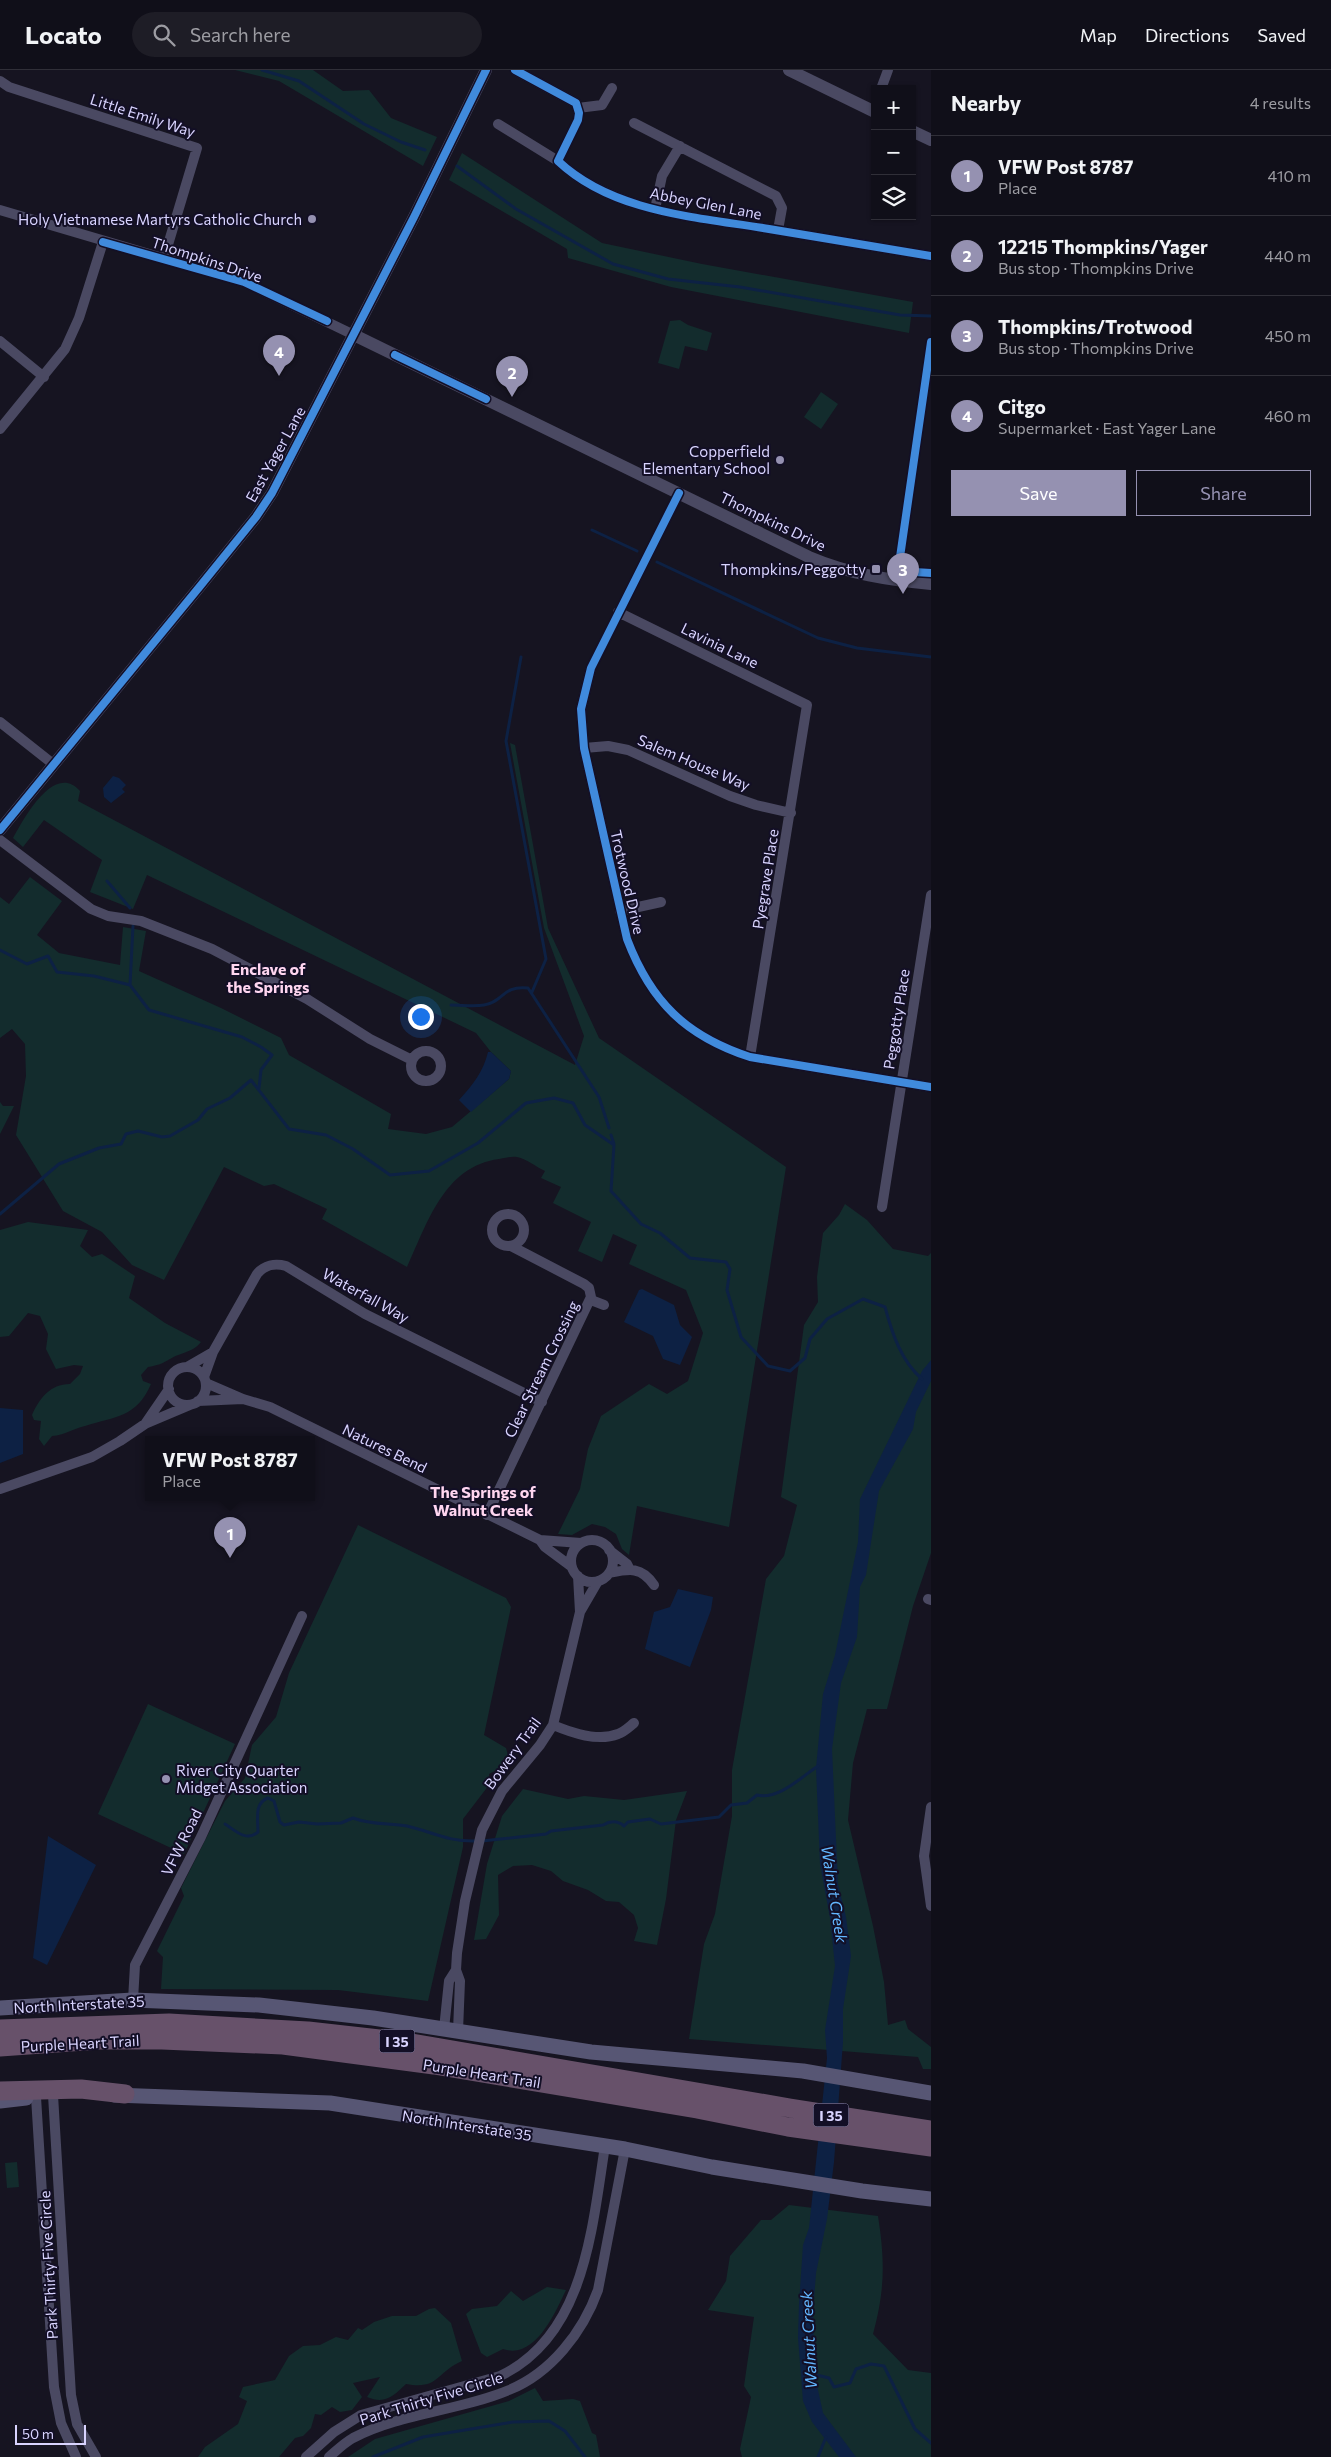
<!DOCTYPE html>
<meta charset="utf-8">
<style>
body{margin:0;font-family:Commissioner,sans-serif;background:#1e1d26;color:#f1f3f6}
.controls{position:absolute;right:15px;top:15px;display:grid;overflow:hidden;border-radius:0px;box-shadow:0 1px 4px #0004}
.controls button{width:45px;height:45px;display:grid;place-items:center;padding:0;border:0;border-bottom:1px solid #302f38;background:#100f19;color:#f1f3f6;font:25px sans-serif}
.scale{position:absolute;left:15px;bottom:12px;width:71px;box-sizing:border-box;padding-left:5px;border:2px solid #d9d4ff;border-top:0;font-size:14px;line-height:18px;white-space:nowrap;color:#d9d4ff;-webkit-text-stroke:4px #130f26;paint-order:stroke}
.you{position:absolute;left:420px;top:946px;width:18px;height:18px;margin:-12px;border:4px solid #fff;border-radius:50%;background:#1a73e8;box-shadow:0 0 0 8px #1a73e833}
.badge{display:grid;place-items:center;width:32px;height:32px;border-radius:50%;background:#9591b1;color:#fff;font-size:16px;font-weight:700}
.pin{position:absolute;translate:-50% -41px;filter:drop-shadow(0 1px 2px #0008)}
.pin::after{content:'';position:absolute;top:26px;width:18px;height:15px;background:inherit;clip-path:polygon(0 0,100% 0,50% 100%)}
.popup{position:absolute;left:145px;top:1366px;width:170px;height:65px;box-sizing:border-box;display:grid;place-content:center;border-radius:0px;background:#100f19;filter:drop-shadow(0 1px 4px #0005);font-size:16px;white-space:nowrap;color:#9c9ca2}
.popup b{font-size:19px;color:#f1f3f6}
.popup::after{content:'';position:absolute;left:50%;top:100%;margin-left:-10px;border:10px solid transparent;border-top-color:#100f19}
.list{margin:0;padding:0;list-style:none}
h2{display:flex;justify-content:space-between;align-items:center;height:65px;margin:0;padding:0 20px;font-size:21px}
h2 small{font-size:16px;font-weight:400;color:#9c9ca2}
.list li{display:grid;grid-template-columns:32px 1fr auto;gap:15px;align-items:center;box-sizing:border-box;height:80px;padding:0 20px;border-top:1px solid #302f38}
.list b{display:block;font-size:19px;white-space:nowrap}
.list p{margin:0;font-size:16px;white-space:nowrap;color:#9c9ca2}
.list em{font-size:16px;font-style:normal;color:#9c9ca2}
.actions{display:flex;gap:10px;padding:15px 20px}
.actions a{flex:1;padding:11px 0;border:1px solid #9591b1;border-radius:0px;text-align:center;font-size:18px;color:#9591b1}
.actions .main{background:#9591b1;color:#fff}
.icon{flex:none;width:28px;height:28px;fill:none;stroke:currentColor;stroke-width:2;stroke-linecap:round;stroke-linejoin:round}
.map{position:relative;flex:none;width:931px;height:2387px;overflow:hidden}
header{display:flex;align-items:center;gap:30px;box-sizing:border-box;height:70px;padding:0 25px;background:#100f19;border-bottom:1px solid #302f38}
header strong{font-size:24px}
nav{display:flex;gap:28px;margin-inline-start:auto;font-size:18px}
.search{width:350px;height:45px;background:#1e1d26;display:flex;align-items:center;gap:12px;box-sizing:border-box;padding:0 18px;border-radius:28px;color:#9c9ca2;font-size:19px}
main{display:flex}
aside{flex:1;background:#100f19}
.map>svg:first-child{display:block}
.green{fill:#132c2d}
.water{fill:#0d2144}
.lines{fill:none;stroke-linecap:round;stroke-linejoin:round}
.stream{stroke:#0d2144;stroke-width:3}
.minor{stroke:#4a4962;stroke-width:10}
.tertiary{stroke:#4a4962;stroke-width:12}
.secondary{stroke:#575674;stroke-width:15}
.motorway{stroke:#67516a;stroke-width:19}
.cycleway-casing{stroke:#130f26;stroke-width:11}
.cycleway{stroke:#408adc;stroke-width:8}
.poi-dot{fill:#9591b1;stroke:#130f26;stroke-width:2}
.labels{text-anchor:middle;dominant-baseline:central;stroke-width:4;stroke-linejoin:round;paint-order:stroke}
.shield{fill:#130f26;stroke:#9e99be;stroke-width:1}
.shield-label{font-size:14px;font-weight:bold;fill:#d9d4ff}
.street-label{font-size:15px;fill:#d9d4ff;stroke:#130f26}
.poi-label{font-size:15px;fill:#d9d4ff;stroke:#130f26;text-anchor:end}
.neighbourhood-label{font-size:16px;font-weight:bold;fill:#ffd6f0;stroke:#130f26}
.water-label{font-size:16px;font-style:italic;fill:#62b6ff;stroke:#130f26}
</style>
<header>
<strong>Locato</strong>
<div class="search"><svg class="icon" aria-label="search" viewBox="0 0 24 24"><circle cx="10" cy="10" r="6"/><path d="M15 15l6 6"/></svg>Search here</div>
<nav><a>Map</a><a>Directions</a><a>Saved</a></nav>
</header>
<main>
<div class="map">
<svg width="931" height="2387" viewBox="0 0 931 2387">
<rect width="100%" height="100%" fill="#161421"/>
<path class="green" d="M235,0H313L343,21L369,20L391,48L437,67L423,96L279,11Z
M462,83L602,173L702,194L913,232L909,263L671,217L568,188L567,179L449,110Z
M680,250L688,255L712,263L707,281L685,276L679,299L658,293L670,251Z
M821,322L838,334L821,359L804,347Z
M510,673L515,675L548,858L599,968L786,1097L729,1457L637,1436L629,1485L622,1479L616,1464L605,1457L592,1454L572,1465L558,1464L580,1419L588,1379L601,1346L649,1314L667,1324L688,1311L703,1263L686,1220L629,1194L637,1175L613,1164L602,1192L578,1181L591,1152L553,1133L561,1117L541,1108L545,1101C536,1097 527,1089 517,1087C512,1086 504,1088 499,1089C444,1096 427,1154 407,1197L322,1149L327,1139L274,1114L264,1116L224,1097L164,1210L132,1195L102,1162L63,1141L16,1065L26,1006L25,974L12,959L0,968V827L9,834L30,807L62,831L37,865L59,883L120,895L123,857L146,861L139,901L221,938L281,968L289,985L391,1044L388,1059L426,1064L452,1057L509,1009L511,1001L491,982L476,963L147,805L133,839L90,822L102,790L44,750L23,777L13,768C23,750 54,691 80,721L78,731L575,995L584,966L544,858Z
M0,1032L3,1036H14L0,1064Z
M845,1134L867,1150L893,1179L928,1186L931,1183V1483L913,1536L887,1639H867L853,1693L848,1750L873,1856L884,1912L888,1955L905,1950L908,1959L931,1977V1999H923L918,1987L689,1969L704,1874L715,1844L732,1746V1700L766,1509L784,1486L797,1435L781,1427L804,1255L818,1232L817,1207L823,1163L839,1145Z
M28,1152L88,1160L80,1176L92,1187L102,1184L135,1206L129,1228L165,1253L201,1272C194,1280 191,1280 181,1284C166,1289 167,1294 148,1297L141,1305L143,1311L151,1314C136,1348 116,1346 85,1356C72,1359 65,1365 52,1366L44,1376L39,1369L41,1351L34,1350L32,1345C39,1329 50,1314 70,1314L80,1304L83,1296L74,1295L56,1299L46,1279L48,1264L40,1246L28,1243L9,1266L0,1267V1160Z
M358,1455L506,1528L511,1537L484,1665L506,1678L510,1693L489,1704V1715L463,1749V1777L428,1931L338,1920L161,1919L163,1887L157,1881L184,1826L181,1818L225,1731L245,1708L252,1675L276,1647L289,1603Z
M148,1634L235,1674L184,1784L98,1744Z
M523,1719L568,1729L584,1726L624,1730L687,1721L676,1750L666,1829L657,1875L634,1871L638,1858L634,1845L619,1832L606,1831L588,1820L563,1811L551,1801L532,1795L513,1796L498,1805L499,1845L486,1869L474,1870L487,1794L502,1746Z
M17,2092L19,2117L7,2118L5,2093Z
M789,2135L878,2146C885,2191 885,2220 873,2264L908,2300L931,2303V2387H742L740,2379L751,2327L744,2316L754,2247L708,2240L726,2211L730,2186L761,2150H771Z
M547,2217L566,2220C555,2243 535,2290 503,2279L487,2287L481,2283L466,2244L472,2239L497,2236L511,2221L523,2231Z
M435,2238L451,2253L462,2291C435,2303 439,2320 406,2314C394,2325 386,2335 367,2327L380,2307L353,2313L362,2327L352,2340L340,2342L332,2337L321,2345L315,2344L311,2358L303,2366L295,2368L279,2387H198L205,2377L238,2354L247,2331L239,2327L243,2317L275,2310L289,2286L303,2276L320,2275L336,2267L348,2270L358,2258L362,2260L374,2252L392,2246H416L429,2239Z
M535,2318L543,2331L573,2329L580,2331L592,2363L596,2365L600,2387H348L375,2369L509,2331Z"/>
<path class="water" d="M113,706L119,708L126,715L122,719L125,722L111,733L104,727L103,718Z
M488,982H491L511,1001L509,1009L471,1042L459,1030C473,1015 484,1000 488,982Z
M642,1219L674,1235L680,1255L692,1267L680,1295L663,1289L653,1266L624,1252L639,1220Z
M931,1290V1311L916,1342L913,1359L879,1421L866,1505L860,1517L857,1567L841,1613L832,1679L838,1814L846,1847L851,1886L843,1939V1972L834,2092L827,2149L816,2203L813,2243L815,2306L823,2343L856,2387H839L812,2352L803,2331L798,2268L799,2234L803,2175L809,2158L827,1988L825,1960L835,1896L830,1848L820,1794L816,1698L823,1624L835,1585L858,1472L860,1429L922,1301Z
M0,1338L23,1340V1384L0,1393Z
M678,1519L713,1527L711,1540L690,1597L645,1579L654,1542L670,1537Z
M48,1766L96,1795L47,1895L33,1888Z"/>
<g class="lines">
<path class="stream" d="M262,0L299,11L364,54L401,72L425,80
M457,96L516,139L613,194L668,209L740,217L900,245L931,246
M592,460L637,481
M657,492L818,568L857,578L931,587
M521,587L506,671L546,889L532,922
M107,811L130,838
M0,880L27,894L48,886L57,902L94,906L130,915L149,940L242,967L261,977L272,985L261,1000L259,1018
M130,915L133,856
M451,935C462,935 474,937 484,935C504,932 502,915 528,918L599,1027L609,1058
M611,1065L614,1074
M0,1144L59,1094L99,1078L121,1074L126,1064L138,1061L162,1067L170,1066L198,1050L207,1039L230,1028L251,1010L289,1059L326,1065L353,1079L390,1105L429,1101L478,1073L526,1033L554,1028L573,1033L585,1055L614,1075L611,1121L641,1154L660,1163L690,1188L726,1192L730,1199L727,1220L741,1267L768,1296L790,1301L805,1288L810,1269L827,1249L863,1229L885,1237C892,1263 901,1291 922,1309
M225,1754C236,1761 246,1772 258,1762C258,1749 254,1733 268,1728L274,1731L280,1752L284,1755L299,1752L317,1754L341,1753L353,1748C371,1755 389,1753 407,1756C433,1762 448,1772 476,1771
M482,1771L546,1764L551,1761L603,1755C610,1751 617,1750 624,1756L628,1752L650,1749L661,1754L719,1747L731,1735L747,1733L757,1725C779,1730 801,1707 818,1696
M813,2304L829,2308L834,2317L850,2313L856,2299L871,2294L884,2296L915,2359L931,2373
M373,2387L423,2367L513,2352L549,2351L565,2361L585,2387
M818,2387L826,2367"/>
<path class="minor" d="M515,0L576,33L579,43L578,50L558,91C613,143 698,147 769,159C823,168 877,177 931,186
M0,11L9,17L197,78L164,188
M881,19L888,0
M578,38L602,35L612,18
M634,53L776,126L782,138L778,160
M498,54L558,91
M655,139L662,106L680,76
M0,140L244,212L354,265
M0,271L44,307
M0,359L65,279L79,248L103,172
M679,423L591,598L581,639L584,678L627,869C651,932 686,966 750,987L931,1017
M618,542L807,635L750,987
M0,652L53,694
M584,678L608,676L628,680L730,726L756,735L791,743
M0,770L91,839L108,846L141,851L212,879L307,929L370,969L412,990
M620,841L661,832
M411 996a15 15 0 1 1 30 0a15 15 0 1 1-30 0Z
M882,1137L931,825
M492 1160a16 16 0 1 1 32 0a16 16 0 1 1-32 0Z
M591,1230L604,1235
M168 1316a19 19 0 1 1 38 0a19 19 0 1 1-38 0Z
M187,1297L213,1282
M204,1307L213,1282L257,1204C264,1195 275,1193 286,1196L365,1244L542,1332
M206,1313L243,1329L270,1337L540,1470L581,1473
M198,1331L243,1329
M145,1354L169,1319
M0,1419L92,1387L120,1371L145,1354L190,1335
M487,1445L591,1227L589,1218L584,1214L511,1176
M540,1470L545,1477L572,1497
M571 1491a21 21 0 1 1 42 0a21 21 0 1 1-42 0Z
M609,1480L627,1494L629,1498
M609,1503C629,1499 641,1496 654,1515
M928,1529L931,1530
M580,1542L598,1511
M553,1655C572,1663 598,1672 618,1664C624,1662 629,1657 634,1653
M931,1737L924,1786L931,1836
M133,1930L135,1895L201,1767L302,1546
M444,1959L449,1911L456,1900
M458,1961L460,1911L456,1900L457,1883L465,1831L482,1760L502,1721L540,1675L553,1655L580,1542L578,1506
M53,2025L71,2325L77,2354L96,2387
M36,2027L54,2317L61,2353L76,2387
M306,2387L334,2362L361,2345L500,2306C585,2266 592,2158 605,2076
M329,2387C336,2381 344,2373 353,2368C401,2343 459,2341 509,2320C551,2303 583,2262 598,2220L625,2079"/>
<path class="tertiary" d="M789,0L875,42
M912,61L931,70
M354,265L809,487C849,504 888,510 931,514
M0,760L201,515L256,447L272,423L414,147L486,0"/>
<path class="secondary" d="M0,1938L133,1930L259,1935L373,1948L591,1982L803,2001L931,2023
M114,2025L330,2033L625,2079L712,2097L862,2121L931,2129
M0,2031L26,2028"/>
<path class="motorway" d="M0,1959L169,1953L308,1961L406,1972L790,2038L931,2060
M0,1977L99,1970H162L283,1975L434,1995L697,2039L788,2057L931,2077
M0,2021L81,2019L125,2024"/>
<defs>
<path id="cycleway" d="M515,0L576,33L579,43L578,50L558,91C613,143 698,147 769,159C823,168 877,177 931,186
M103,172L244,212L327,251
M931,272L898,501L931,503
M395,285L486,329
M679,423L591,598L581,639L584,678L627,869C651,932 686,966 750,987L931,1017
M0,760L201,515L256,447L272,423L414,147L486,0"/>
</defs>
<use href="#cycleway" class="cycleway-casing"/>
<use href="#cycleway" class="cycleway"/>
</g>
<g class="poi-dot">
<circle cx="312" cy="149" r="5"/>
<circle cx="780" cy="390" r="5"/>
<rect x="871" y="494" width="10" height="10" rx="2.5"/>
<circle cx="166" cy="1709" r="5"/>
</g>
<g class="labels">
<g class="shield">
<rect x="379.5" y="1959.5" width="35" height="23" rx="4"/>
<rect x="813.5" y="2033.5" width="35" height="23" rx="4"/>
</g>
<g class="shield-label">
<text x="397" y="1971">I 35</text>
<text x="831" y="2045">I 35</text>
</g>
<g class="street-label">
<text transform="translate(143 45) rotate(18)">Little Emily Way</text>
<text transform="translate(706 133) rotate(11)">Abbey Glen Lane</text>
<text transform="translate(207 189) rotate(18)">Thompkins Drive</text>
<text transform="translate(275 384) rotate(-61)">East Yager Lane</text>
<text transform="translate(773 451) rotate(26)">Thompkins Drive</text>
<text transform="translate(720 575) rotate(26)">Lavinia Lane</text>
<text transform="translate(694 692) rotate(23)">Salem House Way</text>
<text transform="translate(765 809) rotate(-81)">Pyegrave Place</text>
<text transform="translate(628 812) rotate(77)">Trotwood Drive</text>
<text transform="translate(896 949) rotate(-81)">Peggotty Place</text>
<text transform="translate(366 1225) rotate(29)">Waterfall Way</text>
<text transform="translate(541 1299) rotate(-64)">Clear Stream Crossing</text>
<text transform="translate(385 1378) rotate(26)">Natures Bend</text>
<text transform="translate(512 1683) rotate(-54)">Bowery Trail</text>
<text transform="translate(181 1772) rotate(-64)">VFW Road</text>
<text transform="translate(79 1934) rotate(-3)">North Interstate 35</text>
<text transform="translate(80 1973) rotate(-3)">Purple Heart Trail</text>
<text transform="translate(482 2003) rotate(9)">Purple Heart Trail</text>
<text transform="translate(467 2055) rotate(9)">North Interstate 35</text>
<text transform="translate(48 2195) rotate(-93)">Park Thirty Five Circle</text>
<text transform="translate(431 2328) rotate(-17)">Park Thirty Five Circle</text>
</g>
<g class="poi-label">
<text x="302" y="149">Holy Vietnamese Martyrs Catholic Church</text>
<text x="770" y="381">Copperfield<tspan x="770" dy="17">Elementary School</tspan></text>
<text x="866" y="499">Thompkins/Peggotty</text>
<text x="176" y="1700" text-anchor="start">River City Quarter<tspan x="176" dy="17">Midget Association</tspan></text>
</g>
<g class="neighbourhood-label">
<text x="268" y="898">Enclave of<tspan x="268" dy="18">the Springs</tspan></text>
<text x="483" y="1421">The Springs of<tspan x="483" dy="18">Walnut Creek</tspan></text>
</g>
<g class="water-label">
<text transform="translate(835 1824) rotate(81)">Walnut Creek</text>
<text transform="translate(808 2270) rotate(-93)">Walnut Creek</text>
</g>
</g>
</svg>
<div class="controls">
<button>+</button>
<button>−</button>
<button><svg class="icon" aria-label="layers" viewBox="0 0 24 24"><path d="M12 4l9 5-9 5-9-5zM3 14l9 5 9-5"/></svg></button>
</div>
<div class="scale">50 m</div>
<div class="you"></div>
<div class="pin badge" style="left:230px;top:1488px">1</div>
<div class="popup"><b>VFW Post 8787</b>Place</div>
<div class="pin badge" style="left:512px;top:327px">2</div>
<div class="pin badge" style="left:903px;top:524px">3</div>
<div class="pin badge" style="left:279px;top:306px">4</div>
</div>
<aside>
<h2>Nearby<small>4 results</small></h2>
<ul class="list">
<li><span class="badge">1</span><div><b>VFW Post 8787</b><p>Place</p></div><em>410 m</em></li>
<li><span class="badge">2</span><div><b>12215 Thompkins/Yager</b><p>Bus stop · Thompkins Drive</p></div><em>440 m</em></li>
<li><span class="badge">3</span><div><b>Thompkins/Trotwood</b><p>Bus stop · Thompkins Drive</p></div><em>450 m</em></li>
<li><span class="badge">4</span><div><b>Citgo</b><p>Supermarket · East Yager Lane</p></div><em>460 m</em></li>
</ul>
<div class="actions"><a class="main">Save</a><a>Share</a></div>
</aside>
</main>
